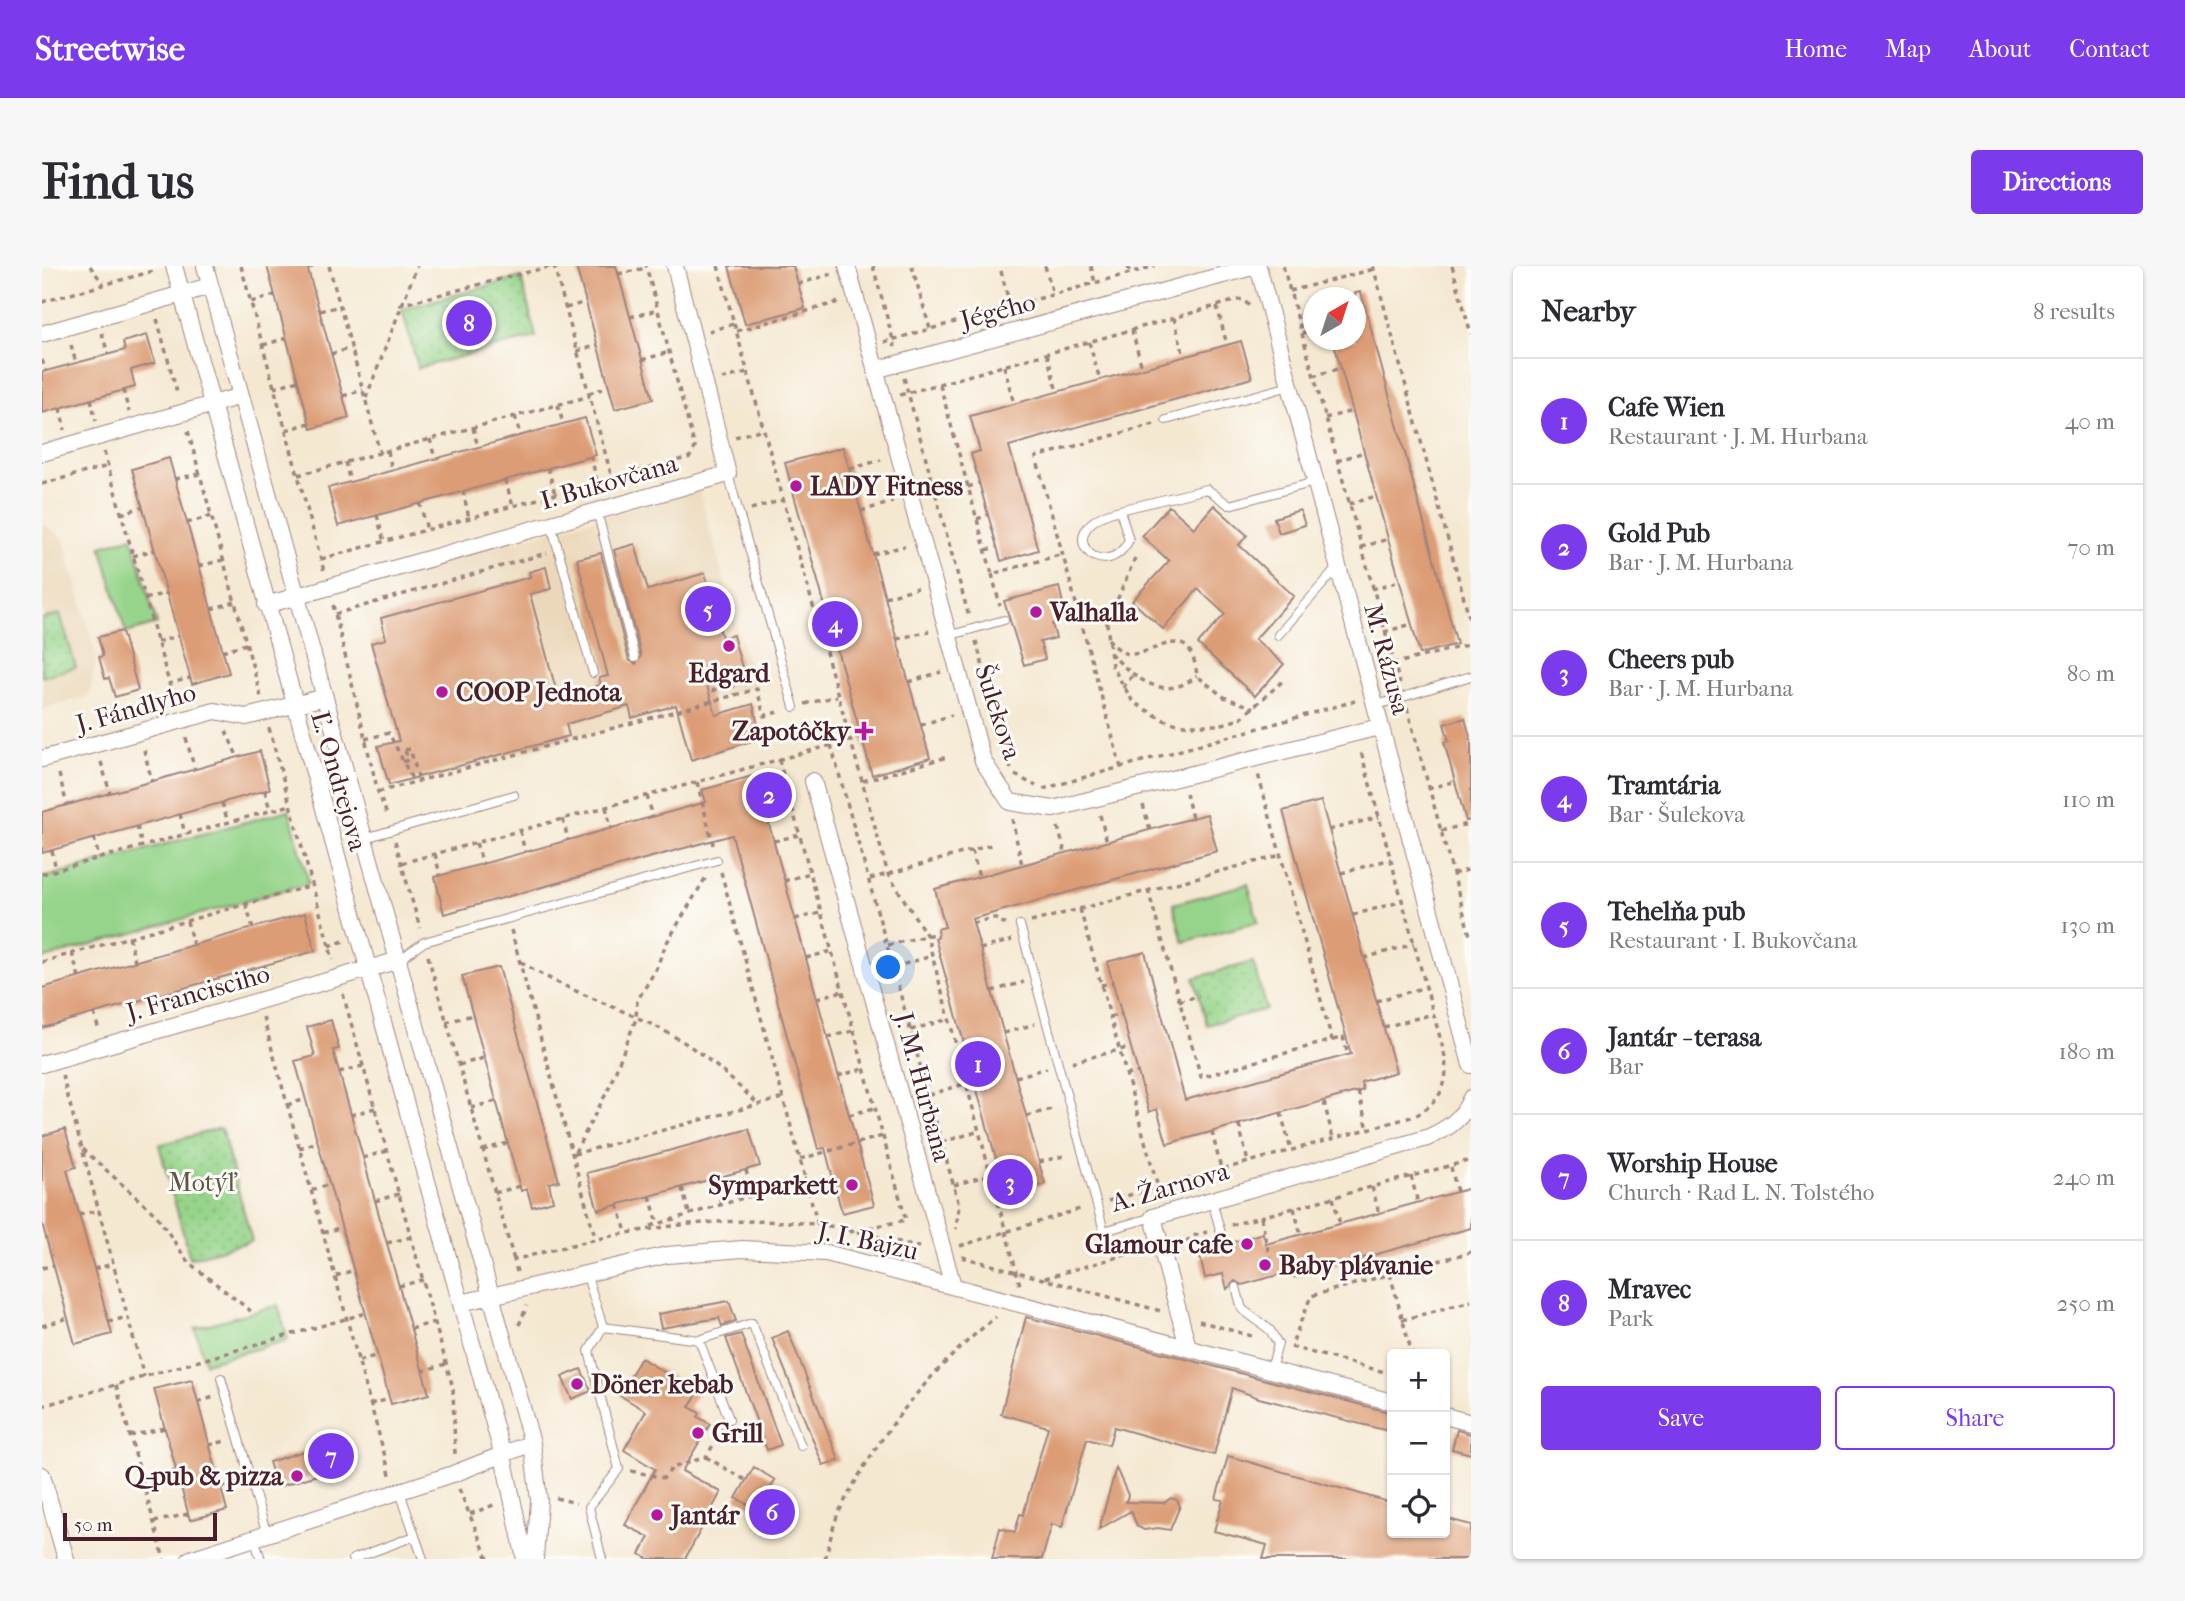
<!DOCTYPE html>
<meta charset="utf-8">
<style>
body{margin:0;font-family:"IM FELL French Canon",serif;background:#f7f7f7;color:#2b2b33}
.controls{position:absolute;right:21px;bottom:21px;display:grid;overflow:hidden;border-radius:7px;box-shadow:0 2px 5px #0004}
.controls button{width:63px;height:63px;display:grid;place-items:center;padding:0;border:0;border-bottom:2px solid #e1e1e2;background:#fff;color:#2b2b33;font:35px sans-serif}
.compass{position:absolute;left:1261px;top:21px;width:63px;height:63px;border-radius:50%;background:#fff;box-shadow:0 2px 5px #0004;rotate:39deg}
.scale{position:absolute;left:21px;bottom:18px;width:154px;box-sizing:border-box;padding-left:7px;border:4px solid #4a1f2b;border-top:0;font-size:19px;line-height:24px;white-space:nowrap;color:#4a1f2b;-webkit-text-stroke:5px #fdfcf7;paint-order:stroke}
.you{position:absolute;left:847px;top:702px;width:24px;height:24px;margin:-18px;border:5px solid #fff;border-radius:50%;background:#1a73e8;box-shadow:0 0 0 10px #1a73e833}
.badge{display:grid;place-items:center;width:46px;height:46px;border-radius:50%;background:#7c3aed;color:#fff;font-size:23px;font-weight:700}
.pin{position:absolute;translate:-50% -50%;border:4px solid #fff;box-shadow:0 2px 7px #0006}
.list{margin:0;padding:0;list-style:none}
h2{display:flex;justify-content:space-between;align-items:center;height:91px;margin:0;padding:0 28px;font-size:30px}
h2 small{font-size:23px;font-weight:400;color:#7c7c81}
.list li{display:grid;grid-template-columns:46px 1fr auto;gap:21px;align-items:center;box-sizing:border-box;height:126px;padding:0 28px;border-top:2px solid #e1e1e2}
.list b{display:block;font-size:26px;white-space:nowrap}
.list p{margin:0;font-size:23px;white-space:nowrap;color:#7c7c81}
.list em{font-size:23px;font-style:normal;color:#7c7c81}
.actions{display:flex;gap:14px;padding:21px 28px}
.actions a{flex:1;padding:16px 0;border:2px solid #7c3aed;border-radius:7px;text-align:center;font-size:24px;color:#7c3aed}
.actions .main{background:#7c3aed;color:#fff}
.icon{flex:none;width:38px;height:38px;fill:none;stroke:currentColor;stroke-width:2;stroke-linecap:round;stroke-linejoin:round}
.map{position:relative;flex:none;width:1429px;height:1293px;overflow:hidden;border-radius:7px}
header{display:flex;align-items:center;gap:42px;box-sizing:border-box;height:98px;padding:0 35px;background:#7c3aed;color:#fff}
header strong{font-size:33px}
nav{display:flex;gap:38px;margin-inline-start:auto;font-size:24px}
.intro{display:flex;align-items:center;justify-content:space-between;box-sizing:border-box;height:168px;padding:0 42px}
h1{margin:0;font-size:49px}
.button{padding:18px 32px;border-radius:7px;background:#7c3aed;color:#fff;font-size:24px;font-weight:700}
main{display:flex;gap:42px;padding:0 42px}
aside{flex:1;background:#fff;border-radius:7px;box-shadow:0 2px 5px #0004}
.map>svg:first-child{display:block}
.built{fill:#ebd8ba}
.green{fill:#95d48a;stroke:#707a5a;stroke-width:2}
.park{fill:url(#park-dots);stroke:#707a5a;stroke-width:2}
.building{fill:#dc9c74}
.lines{fill:none;stroke-linecap:round;stroke-linejoin:round}
.lane-casing{stroke:#9f847e;stroke-width:10}
.street-casing{stroke:#9f847e;stroke-width:18}
.path{stroke:#9f847e;stroke-width:3.5;stroke-dasharray:5 5;stroke-linecap:butt}
.lane{stroke:#fff;stroke-width:8}
.street{stroke:#fff;stroke-width:16}
.poi-dot{fill:#b5179e;stroke:#fdfcf7;stroke-width:2.5}
.labels{text-anchor:middle;dominant-baseline:central;stroke-width:6;stroke-linejoin:round;paint-order:stroke}
.street-label{font-size:26px;fill:#4a1f2b;stroke:#fdfcf7}
.poi-label{font-size:26px;font-weight:bold;fill:#4a1f2b;stroke:#fdfcf7;text-anchor:start}
.park-label{font-size:26px;fill:#605548;stroke:#fdfcf7}
</style>
<header>
<strong>Streetwise</strong>
<nav><a>Home</a><a>Map</a><a>About</a><a>Contact</a></nav>
</header>
<div class="intro"><h1>Find us</h1><a class="button">Directions</a></div>
<main>
<div class="map">
<svg width="1429" height="1293" viewBox="0 0 1429 1293">
<defs>
<pattern id="park-dots" width="8" height="8" patternUnits="userSpaceOnUse" patternTransform="scale(1.75)"><rect width="8" height="8" fill="#95d48a"/><path d="M2 2h.1M6 6h.1" fill="none" stroke="#82b677" stroke-width="1.8" stroke-linecap="round"/></pattern>
</defs>
<rect width="100%" height="100%" fill="#fdfcf7"/>
<filter id="ink" filterUnits="userSpaceOnUse"><feTurbulence type="fractalNoise" baseFrequency=".0143" numOctaves="2"/><feDisplacementMap in="SourceGraphic" scale="14" xChannelSelector="R" yChannelSelector="G"/><feConvolveMatrix kernelMatrix="1 2 1 2 8 2 1 2 1" color-interpolation-filters="sRGB"/></filter>
<filter id="wash" filterUnits="userSpaceOnUse"><feTurbulence type="fractalNoise" baseFrequency=".00686" numOctaves="4" result="noise"/><feDisplacementMap in="SourceGraphic" scale="28" xChannelSelector="R" yChannelSelector="G"/><feGaussianBlur stdDeviation="1.57" result="paint"/><feColorMatrix in="noise" values="0 0 0 0 0 0 0 0 0 0 0 0 0 0 0 0 0 1.4 0 .05"/><feComposite in="paint" operator="in"/></filter>
<g filter="url(#wash)">
<rect width="100%" height="100%" fill="#f4e8d1"/>
<path class="built" d="M657,224L712,420L374,518L312,319Z
M0,257L21,271L55,392L47,430L0,443Z"/>
<path class="green" d="M90,271L115,358L84,367L59,280Z
M247,544L267,617L0,693V612Z
M1206,618L1216,656L1141,676L1131,638Z
M236,1039L246,1074L163,1097L153,1062Z"/>
<path class="park" d="M479,11L494,71L376,102L360,43Z
M18,348L34,401L0,411V353Z
M1211,696L1224,743L1165,759L1152,712Z
M179,862L210,975L148,992L117,879Z"/>
<g id="blocks">
<path class="building" d="M225,0H265L307,152L269,163Z
M534,0H574L611,133L573,143Z
M687,0H751L763,42L703,58Z
M1319,26L1415,378L1378,388L1291,74H1313V27Z
M105,69L113,97L89,104L93,121L0,147V106L83,84L81,76Z
M1199,75L1210,112L967,180L996,284L959,295L929,188L938,185L928,150Z
M543,152L554,189L296,260L286,222Z
M801,181L888,492L830,509L743,197Z
M127,192L187,407L150,418L90,203Z
M1172,239L1205,269L1197,279L1252,330L1213,373L1242,398L1213,430L1156,378L1183,348L1156,323L1121,363L1090,335L1127,295L1100,270L1127,240L1152,262Z
M1258,244L1263,259L1237,267L1232,252Z
M593,278L606,324L663,307L680,372L691,369L702,409L665,420L674,449L711,438L719,472L649,494L634,439L590,452L587,440L524,458L527,470L347,519L336,480L357,475L329,377L344,373L339,352L488,311L487,306L504,301L509,323L488,328L516,431L559,419L557,412L566,410L535,293L559,287L587,394L594,398L599,390L572,284Z
M1017,321L1025,354L1010,358L1014,372L998,376L1003,393L982,399L962,335Z
M80,365L96,424L73,431L67,412L63,413L57,391L61,390L56,371Z
M1423,452L1429,475V554L1424,555L1402,476L1407,475L1402,458Z
M218,485L228,523L0,587V546Z
M725,506L736,548L725,551L832,939L800,947L783,882L776,883L690,569L402,648L393,611L664,536L660,524Z
M1279,535L1354,806L1319,816L1321,824L1125,878L1115,843L1107,846L1065,696L1103,686L1143,834L1309,788L1241,545Z
M1165,548L1175,585L930,653L1003,918L964,929L893,672L896,671L895,663L903,661L893,623Z
M263,647L273,685L0,762V722Z
M457,701L517,915L507,917L511,935L490,941L485,923L479,925L420,710Z
M289,754L297,783L291,784L387,1128L349,1138L253,795L273,790L265,761Z
M23,863L34,901L25,904L70,1068L33,1078L0,957V870Z
M707,863L718,900L556,944L545,907Z
M1429,922V962L1252,1011L1251,1005L1200,1019L1193,1015L1185,1023L1181,1008L1163,1012L1158,991L1175,986L1173,981L1184,984L1188,977L1221,967L1224,978Z
M687,1035L694,1055L680,1060L677,1052L619,1062L616,1048Z
M984,1051L1350,1147V1166L1217,1132L1190,1122L1172,1189L1072,1161L1067,1179L1045,1173L1020,1261L1010,1258L1000,1293H950L958,1262L973,1266L978,1248L981,1249L1006,1161L959,1148Z
M746,1065L797,1194L781,1199L730,1072Z
M699,1068L739,1179L725,1184L684,1072Z
M599,1092L656,1127L647,1141L658,1147L656,1151L668,1158L640,1205L679,1226L643,1293H606L598,1288L607,1271L583,1259L613,1203L582,1184L604,1145L577,1129Z
M539,1103L549,1125L530,1133L520,1111Z
M150,1114L185,1244L148,1254L112,1123Z
M1415,1164L1429,1168V1188L1410,1183Z
M297,1174L305,1200L235,1221L227,1196Z
M1186,1190L1350,1237V1267H1403V1252L1429,1259V1293H1221L1225,1279L1172,1265L1181,1234L1174,1233Z
M712,1201L733,1214L716,1244L694,1232Z
M1074,1202L1086,1229L1084,1236L1122,1237L1129,1232L1135,1234L1138,1240L1128,1264L1116,1262L1102,1264L1095,1260L1089,1245L1057,1263Z"/>
</g>
</g>
<g filter="url(#ink)">
<use href="#blocks" fill-opacity="0" stroke="#9f847e" stroke-width="2"/>
<g class="lines">
<defs>
<path id="lane" d="M1124,154L1248,120
M686,208L752,441
M1078,244C1003,262 1061,323 1087,274L1078,244L1165,223L1187,239L1273,216
M555,245L593,392
M509,258L551,407
M1236,369L1295,302
M906,370L962,354
M1332,440L1429,410
M323,572L472,529
M978,659L1062,965L1111,951
M357,694L382,676L675,594
M1170,935L1182,978
M544,1007L561,1061L547,1085L577,1203L547,1241L560,1293
M1194,1021L1200,1043L1228,1064L1236,1078L1229,1103
M561,1061L657,1074L687,1153
M657,1074L710,1057L759,1180
M179,1112L225,1269
M358,1226L373,1270
M212,1273L219,1293
M311,1293L373,1270L381,1293"/>
<path id="street" d="M132,0L461,1190L483,1293
M163,0L490,1177L497,1234L493,1293
M805,0L941,495L968,536L1011,543L1337,461
M1216,0L1429,799
M0,68L168,20
M833,104L1214,0
M0,187L199,130
M224,339L686,208L633,0
M0,493L173,445L204,451L283,431
M771,515L911,1020
M0,798L357,694
M419,1037L625,989L701,983L784,987L1350,1136
M1146,1081L1111,951L1385,872C1405,863 1420,854 1429,832
M1403,1150L1429,1157
M0,1209L24,1293
M148,1293L411,1208L490,1177"/>
</defs>
<use href="#lane" class="lane-casing"/>
<use href="#street" class="street-casing"/>
<path class="path" d="M48,0L62,19
M199,0L282,305
M287,0L338,187
M512,0L570,212
M676,0L846,608L885,670L978,1019
M831,0L853,81
M870,0L888,63
M1003,0L1011,28
M1049,0L1053,17
M1086,0L1088,7
M1241,0L1358,418
M1331,0L1429,358
M1410,0L1429,68
M266,2L274,0
M959,5L968,40
M576,8L604,2
M756,18L790,8
M1248,25L1332,3
M0,36L115,4
M209,36L233,29
M357,39L510,0
M1175,40L1185,79
M524,42L544,36
M278,45L298,40
M588,51L616,44
M1132,52L1142,90
M115,53L136,130
M1090,64L1100,102
M667,65L692,58
M695,65L797,36
M60,67L66,88
M1260,67L1272,64
M842,76L1113,0
M1047,76L1058,114
M29,79L34,97
M221,79L245,72
M535,85L556,79
M289,88L309,82
M1005,88L1015,126
M0,94L4,106
M600,94L627,86
M962,100L972,138
M1271,110L1299,102
M862,112L927,351
M680,113L705,106
M898,119L950,308L1021,288
M232,122L256,114
M81,124L87,146
M547,127L567,121
M858,129L1192,35L1201,33L1209,42
M301,130L321,124
M324,132L375,0
M49,133L54,155
M516,139L521,158
M18,142L23,164
M473,150L478,169
M1283,152L1311,145
M431,162L436,181
M244,164L268,157
M146,165L219,431
M693,171L721,163
M388,173L393,193
M346,185L350,205
M62,186L133,438
M549,190L555,216
M1295,195L1322,186
M303,196L308,216
M506,202L513,228
M808,203L839,194
M256,209L548,130
M133,213L158,208
M463,214L471,240
M0,218L66,200
M926,221L937,217
M421,225L427,252
M378,237L385,264
M1307,238L1334,230
M709,243L741,234
M819,245L851,236
M79,248L100,241
M335,249L342,276
M935,253L946,249
M145,257L169,250
M1319,281L1346,273
M944,284L955,281
M831,288L863,280
M91,290L112,284
M1093,292L1065,358L1070,400L1091,436L1122,454L1139,459H1177L1198,453L1243,413
M279,293L648,191L653,182L604,0
M157,300L181,294
M950,308L958,340
M1330,323L1358,315
M843,331L875,322
M103,333L124,327
M291,339L336,526L346,551
M169,343L193,336
M293,348L505,287
M1342,366L1370,358
M855,373L887,365
M1066,373C1071,378 1077,385 1083,387C1109,395 1148,347 1155,410L1182,431L1212,442
M934,375L969,503
M115,376L136,370
M180,385L204,378
M1068,387C1093,412 1121,437 1155,410
M1351,398L1429,378
M867,416L899,406
M126,418L148,412
M1081,422L1090,410
M670,425L691,419L693,428
M763,438L795,430
M1365,442L1429,673
M879,459L910,449
M227,462L291,694
M184,465L196,492
M144,472L153,504
M323,473L347,467L371,515
M789,479L917,939L914,963
M102,484L110,516
M363,484L368,483L377,514
M737,494L864,954L808,966
M59,496L68,527
M361,496L366,494L363,484
M1079,502L994,191L1112,158
M17,508L25,539
M973,509L994,520
M821,515L905,491
M655,516L672,582
M1001,523L1313,435
M1386,523L1413,515
M223,525L228,544
M336,526L715,423L722,450L739,445
M1144,527L1150,552
M605,530L611,551
M180,537L186,556
M1101,539L1108,564
M564,541L569,562
M138,548L143,568
M1058,549L1065,576
M521,553L526,574
M970,553L980,599
M95,560L100,580
M1016,561L1023,587
M1287,564L1337,551
M478,565L483,586
M1399,565L1425,558
M52,572L57,592
M353,575L378,662
M732,575L757,569
M434,577L441,598
M10,584L14,604
M930,585L937,611
M393,588L398,609
M360,597L808,474
M679,606L779,970
M1299,607L1349,593
M0,608L249,539
M1411,608L1429,603
M828,613L949,579
M742,615L768,607
M1106,624L1159,811L1290,774L1216,508
M204,638L211,662
M1038,643L1119,932
M1311,649L1361,635
M753,653L778,647
M145,655L151,679
M989,656L1239,589
M931,657L952,652L965,659
M469,664L553,971
M87,671L93,695
M846,679L896,667
M287,680L302,675
M938,683L970,674
M30,687L37,711
M386,690L472,994
M764,692L790,685
M1322,692L1372,678
M0,696L271,619
M479,696C528,728 584,742 633,771C665,789 690,814 716,838
M222,699L227,715
M852,701L890,690
M165,715L169,730
M1059,719L1071,717
M950,725L982,716
M301,728L411,1122L413,1188
M108,731L112,746
M775,732L801,725
M1137,735L1157,730
M1334,735L1384,721
M52,747L57,765
M221,751L349,1212
M1068,751L1080,748
M404,756L431,749
M1342,761L1391,748
M869,764L907,753
M962,767L993,758
M786,771L811,765
M1291,774L1301,771L1306,789
M1030,796L1089,781
M417,799L442,792
M297,806L321,800
M20,809L102,1111
M1084,809L1096,806
M796,810L821,803
M974,811L1005,802
M1316,826L1326,863
M887,829L925,817
M1282,836L1291,872
M245,839L264,833
M429,842L454,835
M1239,847L1249,884
M309,849L333,842
M807,849L832,842
M985,850L1013,842
M1197,859L1206,896
M1170,866L1179,903
M900,876L938,865
M257,882L276,876
M41,883L115,950L146,996L210,1046
M441,884L466,877
M533,886L566,824L594,753L595,735L613,705L624,678L664,611
M532,888L741,832
M321,892L345,885
M758,893L841,870
M997,896L1026,889
M1409,901L1415,926
M704,904L710,928
M1369,910L1376,937
M672,913L679,937
M912,919L950,908
M1330,921L1337,947
M640,922L647,947
M270,924L288,918
M453,927L478,920
M608,930L615,955
M1291,932L1298,958
M333,935L357,928
M1066,935L1373,850C1400,835 1408,816 1402,786L1319,486
M576,939L584,966
M1252,942L1259,969
M37,949L57,944
M1219,951L1229,998
M1189,959L1429,894
M609,960L764,913
M281,967L300,961
M345,977L369,971
M918,980L1041,942
M1136,982L1151,970L1165,966
M920,991L1119,1045
M0,1002L12,999
M52,1003L71,998
M475,1006L472,994C578,965 661,948 772,958C809,962 846,974 882,982
M1348,1008L1370,1088
M294,1010L312,1004
M1003,1012L1103,983
M357,1020L381,1014
M1360,1054L1429,1035
M1157,1055L1213,1071
M66,1056L85,1051
M477,1059L485,1040
M0,1060L26,1052
M369,1063L392,1056
M1251,1075L1269,1030L1429,986
M1249,1081L1350,1108
M317,1095L336,1089
M380,1105L404,1098
M74,1119L122,1293
M156,1136L172,1131
M328,1138L348,1133
M0,1140L324,1047
M88,1170L123,1162
M167,1179L184,1175
M664,1191L703,1214
M589,1205L622,1212L630,1202L664,1191L681,1163
M100,1213L134,1205
M179,1221L196,1216
M417,1223L446,1293
M514,1232L534,1237
M428,1248L452,1239
M112,1256L146,1248
M783,1293C788,1276 791,1257 799,1242C837,1168 889,1102 954,1051"/>
<use href="#lane" class="lane"/>
<use href="#street" class="street"/>
</g>
</g>
<g class="poi-dot">
<circle cx="754" cy="220" r="7"/>
<circle cx="994" cy="346" r="7"/>
<circle cx="687" cy="380" r="7"/>
<circle cx="400" cy="426" r="7"/>
<path d="M818.5 454.5h7v7h7v7h-7v7h-7v-7h-7v-7h7z"/>
<circle cx="810" cy="919" r="7"/>
<circle cx="1205" cy="978" r="7"/>
<circle cx="1223" cy="999" r="7"/>
<circle cx="535" cy="1118" r="7"/>
<circle cx="656" cy="1167" r="7"/>
<circle cx="255" cy="1210" r="7"/>
<circle cx="615" cy="1249" r="7"/>
</g>
<g class="labels">
<g class="street-label">
<text transform="translate(956 45) rotate(-15)">Jégého</text>
<text transform="translate(567 216) rotate(-16)">I. Bukovčana</text>
<text transform="translate(1345 393) rotate(75)">M. Rázusa</text>
<text transform="translate(94 442) rotate(-16)">J. Fándlyho</text>
<text transform="translate(956 446) rotate(72)">Šulekova</text>
<text transform="translate(297 515) rotate(74)">Ľ. Ondrejova</text>
<text transform="translate(156 727) rotate(-16)">J. Francisciho</text>
<text transform="translate(881 821) rotate(75)">J. M. Hurbana</text>
<text transform="translate(1128 921) rotate(-16)">A. Žarnova</text>
<text transform="translate(826 975) rotate(12)">J. I. Bajzu</text>
</g>
<g class="poi-label">
<text x="768" y="220">LADY Fitness</text>
<text x="1008" y="346">Valhalla</text>
<text x="687" y="407" text-anchor="middle">Edgard</text>
<text x="414" y="426">COOP Jednota</text>
<text x="808" y="465" text-anchor="end">Zapotôčky</text>
<text x="796" y="919" text-anchor="end">Symparkett</text>
<text x="1191" y="978" text-anchor="end">Glamour cafe</text>
<text x="1237" y="999">Baby plávanie</text>
<text x="549" y="1118">Döner kebab</text>
<text x="670" y="1167">Grill</text>
<text x="241" y="1210" text-anchor="end">Q-pub &amp; pizza</text>
<text x="629" y="1249">Jantár</text>
</g>
<g class="park-label">
<text x="160" y="916">Motýľ</text>
</g>
</g>
</svg>
<div class="controls">
<button>+</button>
<button>−</button>
<button><svg class="icon" aria-label="locate" viewBox="0 0 24 24"><circle cx="12" cy="12" r="6"/><path d="M12 2v4M12 18v4M2 12h4M18 12h4"/></svg></button>
</div>
<svg class="compass" viewBox="-18 -18 36 36"><path d="M0-13l5 13h-10z" fill="#e53935"/><path d="M0 13l5-13h-10z" fill="#7c7c81"/></svg>
<div class="scale">50 m</div>
<div class="you"></div>
<div class="pin badge" style="left:936px;top:798px">1</div>
<div class="pin badge" style="left:727px;top:529px">2</div>
<div class="pin badge" style="left:968px;top:916px">3</div>
<div class="pin badge" style="left:793px;top:358px">4</div>
<div class="pin badge" style="left:666px;top:343px">5</div>
<div class="pin badge" style="left:730px;top:1246px">6</div>
<div class="pin badge" style="left:289px;top:1190px">7</div>
<div class="pin badge" style="left:427px;top:57px">8</div>
</div>
<aside>
<h2>Nearby<small>8 results</small></h2>
<ul class="list">
<li><span class="badge">1</span><div><b>Cafe Wien</b><p>Restaurant · J. M. Hurbana</p></div><em>40 m</em></li>
<li><span class="badge">2</span><div><b>Gold Pub</b><p>Bar · J. M. Hurbana</p></div><em>70 m</em></li>
<li><span class="badge">3</span><div><b>Cheers pub</b><p>Bar · J. M. Hurbana</p></div><em>80 m</em></li>
<li><span class="badge">4</span><div><b>Tramtária</b><p>Bar · Šulekova</p></div><em>110 m</em></li>
<li><span class="badge">5</span><div><b>Tehelňa pub</b><p>Restaurant · I. Bukovčana</p></div><em>130 m</em></li>
<li><span class="badge">6</span><div><b>Jantár - terasa</b><p>Bar</p></div><em>180 m</em></li>
<li><span class="badge">7</span><div><b>Worship House</b><p>Church · Rad L. N. Tolstého</p></div><em>240 m</em></li>
<li><span class="badge">8</span><div><b>Mravec</b><p>Park</p></div><em>250 m</em></li>
</ul>
<div class="actions"><a class="main">Save</a><a>Share</a></div>
</aside>
</main>
